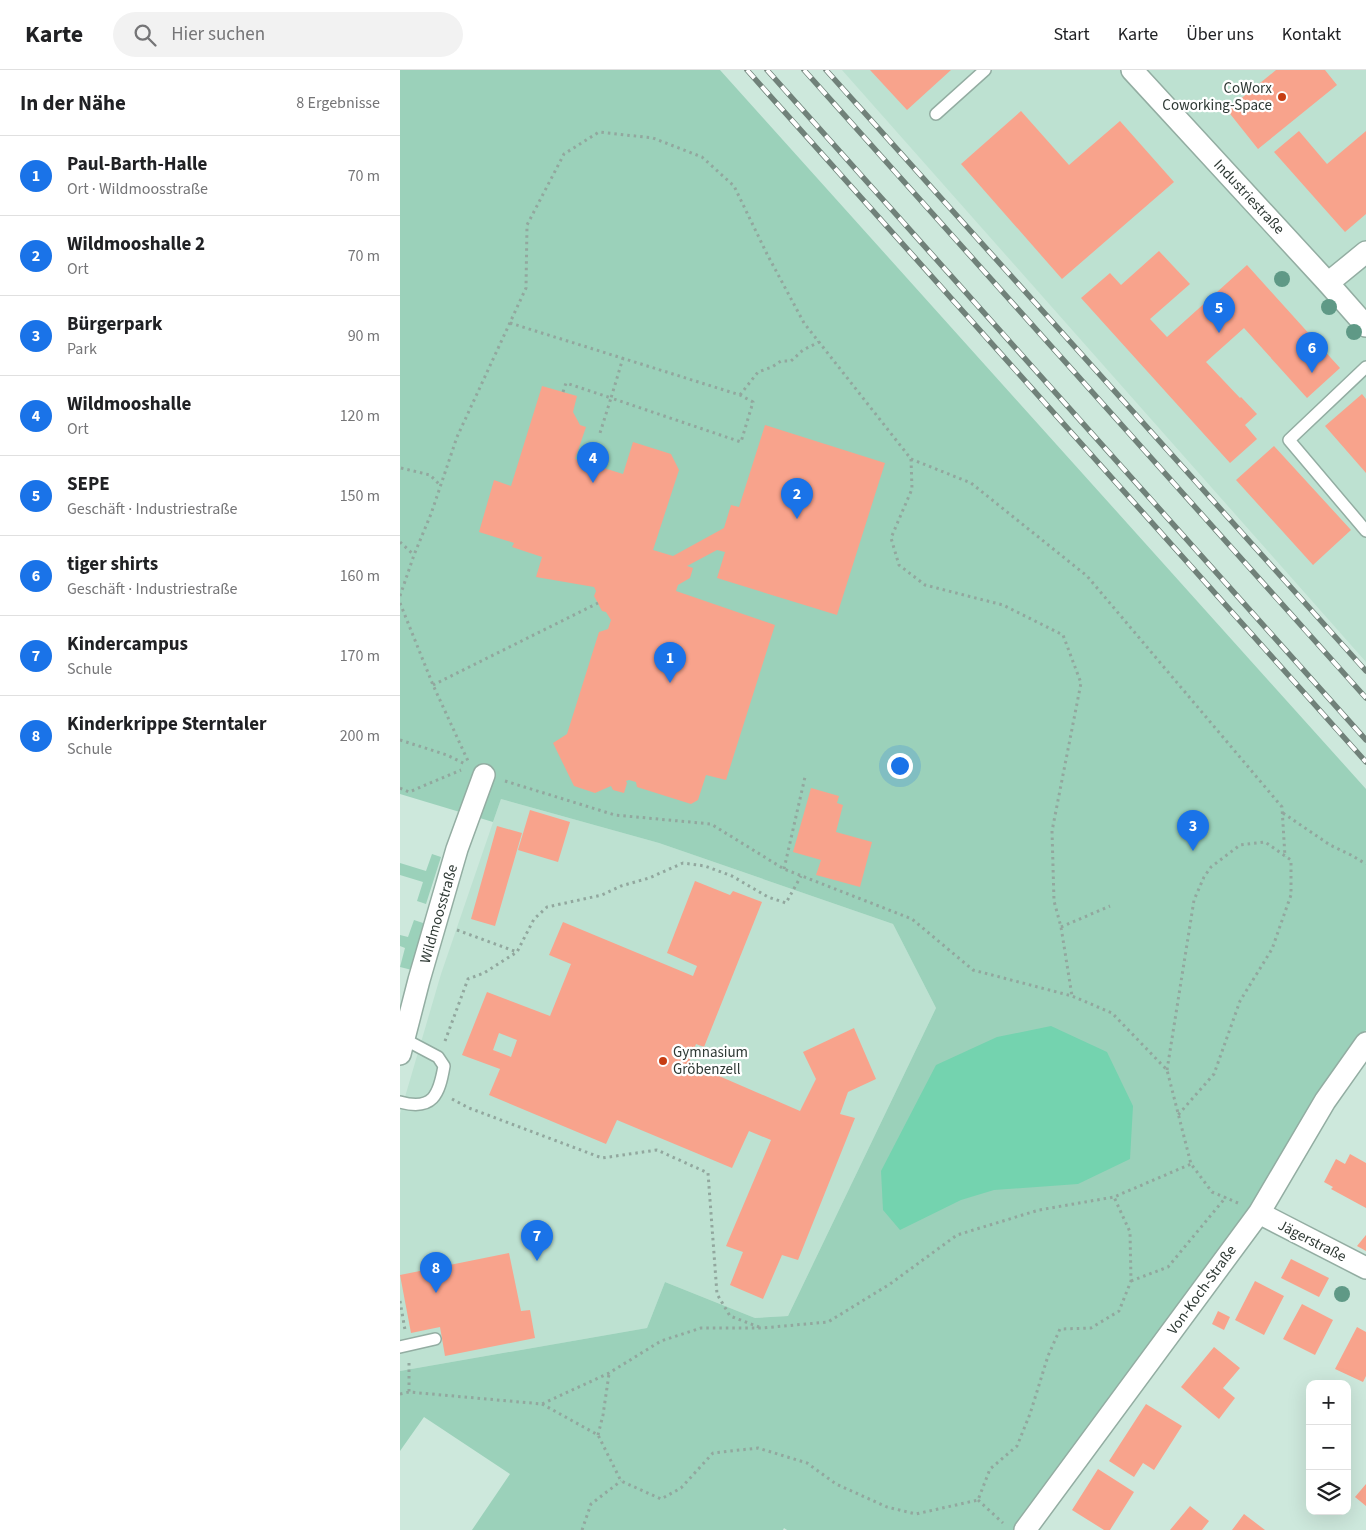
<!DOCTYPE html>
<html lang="de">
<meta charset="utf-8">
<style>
body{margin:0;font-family:"Source Sans 3",sans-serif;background:#f2f2f2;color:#202124}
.controls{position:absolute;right:15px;bottom:15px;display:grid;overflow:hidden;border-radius:10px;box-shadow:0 5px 20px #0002}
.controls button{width:45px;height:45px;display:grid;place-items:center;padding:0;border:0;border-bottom:1px solid #e0e0e0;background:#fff;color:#202124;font:25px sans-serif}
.you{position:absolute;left:499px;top:695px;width:18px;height:18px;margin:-12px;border:4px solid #fff;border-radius:50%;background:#1a73e8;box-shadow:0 0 0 8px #1a73e833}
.badge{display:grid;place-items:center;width:32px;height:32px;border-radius:50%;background:#1a73e8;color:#fff;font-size:16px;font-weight:700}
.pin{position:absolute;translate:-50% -41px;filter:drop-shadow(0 1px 2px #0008)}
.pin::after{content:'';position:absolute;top:26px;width:18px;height:15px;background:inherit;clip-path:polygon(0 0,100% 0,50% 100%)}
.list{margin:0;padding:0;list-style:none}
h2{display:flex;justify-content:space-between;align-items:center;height:65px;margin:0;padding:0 20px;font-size:21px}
h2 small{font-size:16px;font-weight:400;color:#757577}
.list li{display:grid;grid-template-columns:32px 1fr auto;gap:15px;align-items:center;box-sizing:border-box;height:80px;padding:0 20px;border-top:1px solid #e0e0e0}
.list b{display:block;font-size:19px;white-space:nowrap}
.list p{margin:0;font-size:16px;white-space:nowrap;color:#757577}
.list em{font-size:16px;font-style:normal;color:#757577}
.icon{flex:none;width:28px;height:28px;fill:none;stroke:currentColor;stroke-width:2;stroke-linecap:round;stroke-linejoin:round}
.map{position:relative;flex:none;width:966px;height:1460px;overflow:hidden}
header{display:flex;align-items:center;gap:30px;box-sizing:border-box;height:70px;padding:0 25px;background:#fff;border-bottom:1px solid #e0e0e0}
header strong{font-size:24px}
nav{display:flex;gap:28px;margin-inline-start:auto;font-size:18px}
.search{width:350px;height:45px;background:#f2f2f2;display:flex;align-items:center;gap:12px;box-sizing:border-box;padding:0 18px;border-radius:28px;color:#757577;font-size:19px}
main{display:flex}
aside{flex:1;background:#fff}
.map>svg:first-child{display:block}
.built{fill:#bde1d1}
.green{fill:#9bd1ba}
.water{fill:#74d3af}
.building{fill:#f8a38c;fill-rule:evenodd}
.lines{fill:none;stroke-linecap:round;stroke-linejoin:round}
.lane-casing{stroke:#93ada2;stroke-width:14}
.street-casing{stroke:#93ada2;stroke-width:24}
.path{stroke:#92a79e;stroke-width:3;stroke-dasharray:2.5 4;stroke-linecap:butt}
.lane{stroke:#fff;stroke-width:11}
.street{stroke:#fff;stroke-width:21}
.rail-casing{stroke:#708179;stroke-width:5.5}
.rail{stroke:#fff;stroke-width:4;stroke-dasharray:11;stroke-linecap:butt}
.tree{fill:#5f9986}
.poi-dot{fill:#c63d13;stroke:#fff;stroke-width:2}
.labels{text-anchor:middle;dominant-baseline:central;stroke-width:4.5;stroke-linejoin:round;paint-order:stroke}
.poi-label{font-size:15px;fill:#2e3934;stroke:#fff;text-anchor:end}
.street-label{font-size:15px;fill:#2e3934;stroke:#fff}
</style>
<header>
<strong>Karte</strong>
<div class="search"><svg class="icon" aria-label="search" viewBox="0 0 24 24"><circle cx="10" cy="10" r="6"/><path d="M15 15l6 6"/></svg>Hier suchen</div>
<nav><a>Start</a><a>Karte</a><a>Über uns</a><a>Kontakt</a></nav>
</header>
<main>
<aside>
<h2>In der Nähe<small>8 Ergebnisse</small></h2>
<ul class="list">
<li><span class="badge">1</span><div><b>Paul-Barth-Halle</b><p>Ort · Wildmoosstraße</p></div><em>70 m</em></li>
<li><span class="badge">2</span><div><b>Wildmooshalle 2</b><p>Ort</p></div><em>70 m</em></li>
<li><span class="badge">3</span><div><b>Bürgerpark</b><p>Park</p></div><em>90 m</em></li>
<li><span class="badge">4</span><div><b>Wildmooshalle</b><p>Ort</p></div><em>120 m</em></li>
<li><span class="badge">5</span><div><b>SEPE</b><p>Geschäft · Industriestraße</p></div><em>150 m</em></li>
<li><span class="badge">6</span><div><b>tiger shirts</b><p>Geschäft · Industriestraße</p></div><em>160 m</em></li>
<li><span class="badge">7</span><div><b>Kindercampus</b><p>Schule</p></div><em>170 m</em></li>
<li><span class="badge">8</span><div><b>Kinderkrippe Sterntaler</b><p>Schule</p></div><em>200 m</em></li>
</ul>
</aside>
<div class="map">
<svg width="966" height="1460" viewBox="0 0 966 1460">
<rect width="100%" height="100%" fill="#cde8dc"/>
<path class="built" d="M442,0H966V592Z
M101,729L259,773L493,854L536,938L388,1246L355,1248L265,1212L247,1258L0,1301V1044L41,904Z"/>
<path class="green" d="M0,0H320L966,719V960L854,1136L617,1460H387L384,1458L383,1460H72L110,1404L24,1347L0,1381V1301L247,1258L265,1212L355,1248L388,1246L536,938L493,854L259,773L101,729L93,752L0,724Z
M32,784L41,787L26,834L17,831L23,812L0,805V793L26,801Z
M14,850L26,854L12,900L0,897L5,878L0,876V865L8,867Z"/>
<path class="water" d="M651,956L707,982L733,1036L730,1089L678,1114L594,1120L561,1130L500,1160L483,1140L481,1101L536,995L597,967Z"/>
<path class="building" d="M470,0H551L507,40Z
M876,0H925L937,15L858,79L827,40Z
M621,41L669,95L720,51L774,112L662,209L561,94Z
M899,61L927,94L966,61V144L945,162L874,82Z
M759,181L790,214L750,249L767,267L847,195L940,298L907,328L844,258L806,292L840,328L841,327L857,344L845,355L857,369L830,393L681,228L710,203L721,215Z
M142,316L177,326L173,342L180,355L186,357L175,389L223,404L233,372L271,384L279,400L253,480L273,486L324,458L331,435L339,437L365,355L485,393L437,545L317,508L325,482L317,480L287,496L293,498L290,508L278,515L276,521L375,555L326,710L306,705L298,730L291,734L237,717L236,712L229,710L226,711L227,713L224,723L213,720L211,716L195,723L174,716L153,673L167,664L199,562L208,559L211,550L206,542L202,541L194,526L196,521L194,517L136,507L142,487L112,477L114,473L79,462L94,410L111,416Z
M962,324L966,329V403L925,356Z
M874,376L951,460L913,495L836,410Z
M411,718L439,726L437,733L443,735L436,762L472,772L460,817L416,805L421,790L393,782Z
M130,740L170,752L158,792L118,780Z
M97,756L122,763L95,856L71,849Z
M295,811L330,825L333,821L362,832L304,977L296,974L289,993L400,1041L416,1009L403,982L454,958L476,1009L448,1022L440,1044L455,1048L398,1190L382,1185L363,1229L330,1215L343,1182L326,1176L371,1070L349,1061L332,1098L217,1050L206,1074L89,1025L100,999L62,985L87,922L150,946L171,894L149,885L163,852L293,906L297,896L267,883ZM99,963L117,970L111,987L93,980Z
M950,1084L966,1093V1138L931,1119L933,1117L924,1112L936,1089L945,1094Z
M966,1165V1181L957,1176Z
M109,1183L121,1241L130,1240L135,1268L45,1286L40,1257L11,1263L0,1205Z
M891,1189L929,1208L919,1227L881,1208Z
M855,1211L884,1226L864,1265L835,1250Z
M902,1234L933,1250L915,1285L883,1269Z
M818,1241L830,1247L824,1260L812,1254Z
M957,1257L966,1262V1306L963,1312L935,1299Z
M814,1277L840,1298L823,1318L835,1328L819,1349L781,1317Z
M746,1334L782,1356L754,1400L743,1393L734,1407L709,1391Z
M698,1399L734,1422L710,1460H704L672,1440Z
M966,1414V1436L955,1427Z
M790,1436L809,1451L802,1460H770Z
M844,1444L865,1460H832Z"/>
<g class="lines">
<defs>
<path id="lane" d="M536,44L585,0
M966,297L889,370L966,461
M0,1032C33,1041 39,1025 44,996L38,987L4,969
M0,1277L35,1269"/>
<path id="street" d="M732,0L928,213L966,256
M928,213L966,182
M0,984L19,910L57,779L84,705
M859,1143L966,1198
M625,1460L859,1143L925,1031L966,973"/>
</defs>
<use href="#lane" class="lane-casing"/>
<use href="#street" class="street-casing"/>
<path class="path" d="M110,253L340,325L353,332L341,372L211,328L223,288
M163,322L166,313L211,328L200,363
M340,325L358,302L372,297L381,291H391L403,280L419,272
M511,389L512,419L491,468L499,495L525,515L603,535L663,565L681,613L652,761L654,831L661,857L672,926
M1,398L30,405L40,415
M0,472L14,485
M0,526L14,485L31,444L57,367L126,218L127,155L164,84L199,62L253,68L302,87L334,116L367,184L404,253L511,389L571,413L687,506L882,737L885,787
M0,533L33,615L68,691
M33,615L198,533
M0,670L47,685L65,694
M105,711L215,745L311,754L384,799L512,849L573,900L672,926L712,943L767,1000L791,1094L812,1122L838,1133
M0,718L9,722L61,700
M883,743L930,775L951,785L966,794
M384,799L405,707
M661,857L710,836
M57,860L117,882
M45,971L68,909L84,903L117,882L134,849L147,837L202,825L221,816L249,808L283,793L305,796L332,806L368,827L386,833L401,806
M767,1000L794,830L804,807L811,797L840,775L865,772L891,790V825L872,879L840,931L814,1004L778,1045
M52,1029L69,1038L202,1088L257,1080L308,1103L317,1224L330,1246L359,1257
M731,1211L768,1197L826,1127
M0,1231L5,1260
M9,1293V1322
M0,1324L9,1322L142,1334L209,1303L261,1271L301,1258H362L428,1252L490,1214L557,1165L639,1140L714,1127L791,1094
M142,1334L198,1365L221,1411L261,1429L281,1418L313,1383L358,1378L407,1393L436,1414L487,1437L516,1444L578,1430L590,1399L617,1376L630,1344L648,1286L660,1259L691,1258L719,1241L731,1211L730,1162L714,1127
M198,1365L203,1345L209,1304
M578,1430L603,1453
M182,1460L191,1434L221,1411"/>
<use href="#lane" class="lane"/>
<use href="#street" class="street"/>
<defs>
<path id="rail" d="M347,0L966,692
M367,0L966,670
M404,0L966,628
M426,0L966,601"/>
</defs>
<use href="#rail" class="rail-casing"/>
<use href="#rail" class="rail"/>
</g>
<g class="tree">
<circle cx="882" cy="209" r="8"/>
<circle cx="929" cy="237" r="8"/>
<circle cx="954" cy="262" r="8"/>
<circle cx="942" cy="1224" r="8"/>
</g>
<g class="poi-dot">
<circle cx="882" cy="27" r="5"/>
<circle cx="263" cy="991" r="5"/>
</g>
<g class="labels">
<g class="poi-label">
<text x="872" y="18">CoWorx<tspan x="872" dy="17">Coworking-Space</tspan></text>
<text x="273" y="982" text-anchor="start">Gymnasium<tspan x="273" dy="17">Gröbenzell</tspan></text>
</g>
<g class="street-label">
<text transform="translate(849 127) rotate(47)">Industriestraße</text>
<text transform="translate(39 844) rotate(-74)">Wildmoosstraße</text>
<text transform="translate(912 1171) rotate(27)">Jägerstraße</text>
<text transform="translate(802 1220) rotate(-54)">Von-Koch-Straße</text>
</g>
</g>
</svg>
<div class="controls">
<button>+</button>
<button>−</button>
<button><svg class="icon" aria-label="layers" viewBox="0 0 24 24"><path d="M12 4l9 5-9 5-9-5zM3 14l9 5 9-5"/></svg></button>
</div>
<div class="you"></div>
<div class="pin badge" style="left:270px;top:613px">1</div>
<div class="pin badge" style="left:397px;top:449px">2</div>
<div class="pin badge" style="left:793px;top:781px">3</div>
<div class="pin badge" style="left:193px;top:413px">4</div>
<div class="pin badge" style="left:819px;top:263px">5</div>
<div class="pin badge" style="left:912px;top:303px">6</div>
<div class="pin badge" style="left:137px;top:1191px">7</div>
<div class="pin badge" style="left:36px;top:1223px">8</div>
</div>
</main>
